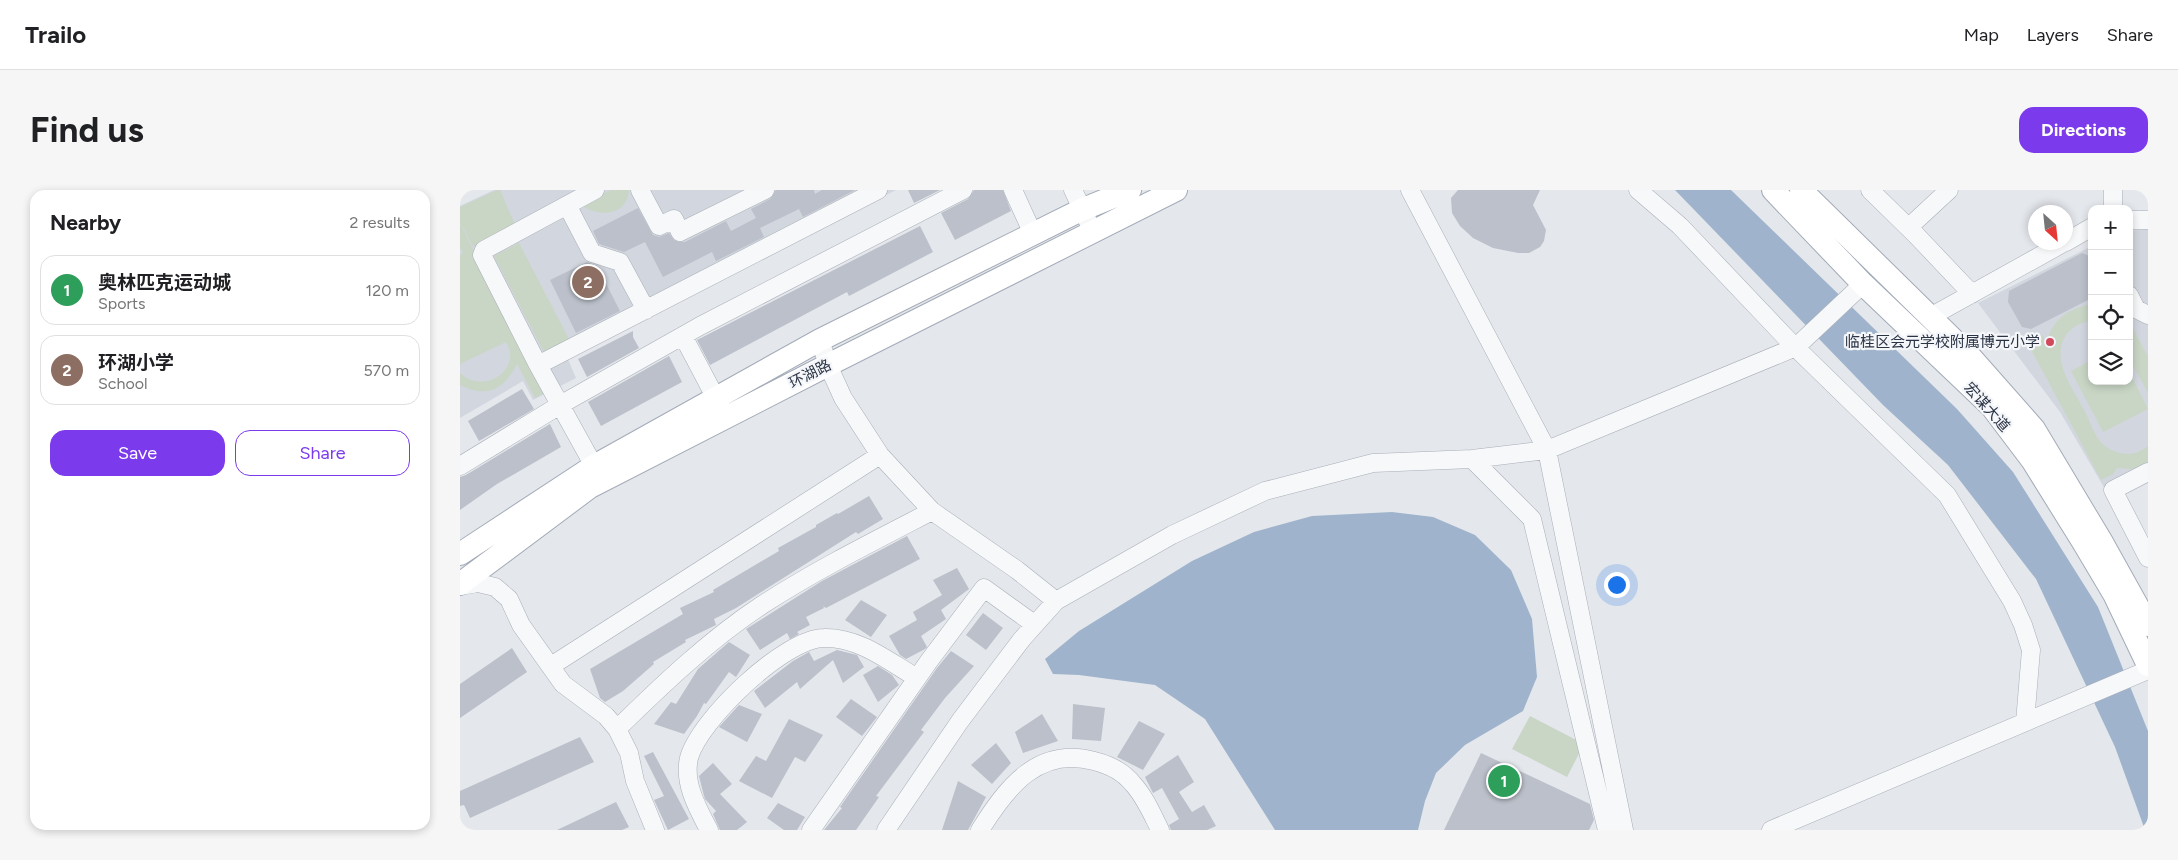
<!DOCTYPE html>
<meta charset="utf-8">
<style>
body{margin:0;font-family:Figtree,"Noto Sans SC",sans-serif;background:#f6f6f6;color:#202124}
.controls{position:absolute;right:15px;top:15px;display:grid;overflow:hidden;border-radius:10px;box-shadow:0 2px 8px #0003}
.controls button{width:45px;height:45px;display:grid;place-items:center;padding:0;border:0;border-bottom:1px solid #e0e0e0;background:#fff;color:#202124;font:25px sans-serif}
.compass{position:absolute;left:1568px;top:15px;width:45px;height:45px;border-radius:50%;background:#fff;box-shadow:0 2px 8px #0003;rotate:153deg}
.you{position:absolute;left:1156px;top:394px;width:18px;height:18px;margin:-12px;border:4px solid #fff;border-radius:50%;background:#1a73e8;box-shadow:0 0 0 8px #1a73e833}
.badge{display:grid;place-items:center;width:32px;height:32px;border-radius:50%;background:#7c3aed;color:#fff;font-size:16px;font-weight:700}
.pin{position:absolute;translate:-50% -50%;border:2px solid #fff;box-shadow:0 1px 5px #0006}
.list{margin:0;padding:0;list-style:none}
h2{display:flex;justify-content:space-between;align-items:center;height:65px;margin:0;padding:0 20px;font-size:21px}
h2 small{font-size:16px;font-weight:400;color:#757577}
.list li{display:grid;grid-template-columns:32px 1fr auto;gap:15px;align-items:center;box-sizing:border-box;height:70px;margin:0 10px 10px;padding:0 10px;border:1px solid #e0e0e0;border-radius:15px}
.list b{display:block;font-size:19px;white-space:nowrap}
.list p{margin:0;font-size:16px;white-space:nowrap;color:#757577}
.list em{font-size:16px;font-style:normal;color:#757577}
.actions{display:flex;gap:10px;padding:15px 20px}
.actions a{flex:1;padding:11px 0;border:1px solid #7c3aed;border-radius:15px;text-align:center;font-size:18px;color:#7c3aed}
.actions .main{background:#7c3aed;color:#fff}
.icon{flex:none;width:28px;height:28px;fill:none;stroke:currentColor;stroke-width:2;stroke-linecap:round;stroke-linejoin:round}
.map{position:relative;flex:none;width:1688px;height:640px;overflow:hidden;border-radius:15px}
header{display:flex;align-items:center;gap:30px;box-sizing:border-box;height:70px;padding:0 25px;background:#fff;border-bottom:1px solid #e0e0e0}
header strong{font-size:24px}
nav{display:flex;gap:28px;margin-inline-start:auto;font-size:18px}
.intro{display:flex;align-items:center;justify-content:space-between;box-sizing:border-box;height:120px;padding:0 30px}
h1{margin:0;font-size:35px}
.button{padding:12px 22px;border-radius:15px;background:#7c3aed;color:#fff;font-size:18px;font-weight:700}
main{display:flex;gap:30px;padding:0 30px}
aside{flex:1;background:#fff;border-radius:15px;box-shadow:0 2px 8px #0003}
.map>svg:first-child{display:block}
.built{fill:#d2d6de}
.green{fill:#c9d6c5}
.water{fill:#9fb4cc}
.building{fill:#bbc0ca}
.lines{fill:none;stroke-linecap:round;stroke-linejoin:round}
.minor-casing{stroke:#a9aeb7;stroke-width:19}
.major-casing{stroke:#a3abb8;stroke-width:24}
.minor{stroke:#f7f8fa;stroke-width:18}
.major{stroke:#fff;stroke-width:22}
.poi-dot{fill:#d1495b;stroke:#f4f6f9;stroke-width:2}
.labels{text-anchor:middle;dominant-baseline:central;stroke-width:4.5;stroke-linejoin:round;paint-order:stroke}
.poi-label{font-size:15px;fill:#2b3445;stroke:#f4f6f9;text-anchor:end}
.street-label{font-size:15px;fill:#2b3445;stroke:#f4f6f9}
</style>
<header>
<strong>Trailo</strong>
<nav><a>Map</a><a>Layers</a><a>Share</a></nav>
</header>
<div class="intro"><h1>Find us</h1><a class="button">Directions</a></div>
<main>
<aside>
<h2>Nearby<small>2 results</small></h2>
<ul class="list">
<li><span class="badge" style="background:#2e9e5b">1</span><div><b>奥林匹克运动城</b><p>Sports</p></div><em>120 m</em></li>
<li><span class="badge" style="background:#8d6e63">2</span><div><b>环湖小学</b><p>School</p></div><em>570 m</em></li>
</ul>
<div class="actions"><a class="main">Save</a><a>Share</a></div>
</aside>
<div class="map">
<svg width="1688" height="640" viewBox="0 0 1688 640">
<rect width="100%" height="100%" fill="#e4e7ec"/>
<path class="built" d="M34,0H436L107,167L116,188L73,210L63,191L0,228V16Z
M1688,39V278L1645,299L1600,222L1518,113L1632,56V191H1669V41Z"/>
<path class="green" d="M37,0H40L56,37L13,57L0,32V17Z
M151,0H169C167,27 138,27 121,15Z
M0,33L84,203L75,208L57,174C44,199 28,209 0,195V183C24,206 63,179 46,152L0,174V65L3,63L0,57Z
M59,53L110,151L85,164L34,66Z
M1632,114V131C1621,132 1613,136 1606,145C1590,170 1613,198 1624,220C1630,231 1635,249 1645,256C1658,266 1676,267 1688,256V275L1671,279L1657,278L1653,284L1641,290L1567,152L1582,145L1587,154C1590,130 1610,118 1632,114Z
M1669,131L1688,167V203L1669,168Z
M1632,170V191H1669V181L1688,219L1643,242L1611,181Z
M1070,526L1124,554L1107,587L1052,559Z"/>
<path class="water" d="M1215,0H1271L1497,219L1553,282L1638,417L1688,541V640H1685L1655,557L1576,389L1488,275L1423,215Z
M932,322L973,327L1015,345L1051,380L1072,429L1077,487L1063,521L1005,555L976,583L965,611L958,640H815L745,529L695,495L619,485L593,484L585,469L619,441L732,371L794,342L852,326Z"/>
<path class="building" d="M316,0H354L355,4L362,0H395L343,27L339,19L300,38L304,47L256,71L252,62L203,87L185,52L164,62L139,54L133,41L178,18L193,45L199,47L209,43L214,50L219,52H225L266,31L271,41L296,28L291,19L310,9Z
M448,0H480L454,13Z
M514,0H543L551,21L495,50L481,23L508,9Z
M998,0H1080L1073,15L1086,40L1084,51L1080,57L1069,63H1058L1033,58L1013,48L1000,36L992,23L991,8Z
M460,36L473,62L389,106L387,102L250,175L237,150Z
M1622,63L1632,67V108L1571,139L1562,137L1548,112L1549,101Z
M127,72L137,76L160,121L116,143L90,90Z
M173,141V147L179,158L127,187L118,169Z
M209,166L222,192L141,236L128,212Z
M62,199L74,219L19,251L8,231Z
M90,234L101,257L37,294L0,320V287L6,285Z
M409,306L423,329L398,344L396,342L276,418L254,429L256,435L225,450L226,452L193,472L194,474L163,501L145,512L140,508L130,479L223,424L220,418L254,402L253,400L319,361L318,358L356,337V335L377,323L378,324Z
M447,346L460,369L366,418L363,416L364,418L346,427L350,435L337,442L339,444L330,449L327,443L300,460L286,439L362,391Z
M497,378L509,399L481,420L486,429L461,446L467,457L465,459L446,469L440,465L429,446L457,430L453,422L482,405L473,390Z
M401,410L427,425L411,447L385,430Z
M523,423L543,438L526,460L506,445Z
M269,452L290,465L276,487L269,482L246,514L244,513L237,526L224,544L194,534L211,512L216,514L238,479Z
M52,458L67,482L0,528V494Z
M377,460L397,465L404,477L383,493L373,470L340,499L337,492L305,518L294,501L333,471L349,462L354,471Z
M491,461L514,476L485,508L461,540L464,542L416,606L419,607L396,640H364L382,618L380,617L477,478Z
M418,476L432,485L439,495L418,512L403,485Z
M391,509L417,527L402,546L376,527Z
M613,514L645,518L641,551L612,549Z
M279,515L302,524L287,552L259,537Z
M582,524L598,551L563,563L555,542Z
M329,529L363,545L345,572L335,567L312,608L279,591L296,566L306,571Z
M679,531L705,544L683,580L657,567Z
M120,547L134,572L10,628L4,615L0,616V601Z
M536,553L551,573L532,594L511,575Z
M193,562L229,629L208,640L194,610L204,606L184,566Z
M1021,563L1130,614L1134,630L1129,640H984Z
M718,565L734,592L719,602L732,622L744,615L756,636L747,640H711L709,635L719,629L702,598L693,603L685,587Z
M253,573L272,594L260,604L287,632L277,640H260L253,624L256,621L245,609L243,602L239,586Z
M498,591L526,607L508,640H482Z
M156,612L169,637L162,640H97Z
M318,613L345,627L337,640H324L307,628Z"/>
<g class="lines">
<defs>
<path id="minor" d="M135,0L24,60L22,65L78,175L418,0
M180,0L199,36L214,29L220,42L305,0
M553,0L573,44
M613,0L633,42
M950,0L1087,260L1336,157L1403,94
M1178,0L1220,36L1333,155L1487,305L1552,411L1563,435L1571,460L1565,532
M1410,0L1456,45L1512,104
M107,15L132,63L160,72L186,120
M1653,19V0
M1669,30H1688
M1449,37L1489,0
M1606,52L1632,37
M1669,105L1676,119L1688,125
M1470,127L1605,52
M223,146L261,218
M360,150L368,175L383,208L420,265L472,321L557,380L596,411
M78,175L140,287
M1012,269L1072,329L1147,640
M0,276L100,215L240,136L503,0
M1688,282L1653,300L1688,368
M0,396L18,393L35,397L49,409L61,435L103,494L146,526L157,539L169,563L175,591L195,640
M91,476L420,265
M157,539C202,495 249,450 302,415C356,380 414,351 472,321
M249,640C238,619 223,593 229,568C239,530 325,448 364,448C399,447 428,471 457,488
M351,640L469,471L524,398L574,434
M426,640L500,531L562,449L596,411L712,345L805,301L913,273L1012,269L1087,260L1164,640
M520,640C547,597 578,556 634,571C650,575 663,581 673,594C685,607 692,624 700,640
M1311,640L1688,480"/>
<path id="major" d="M1313,0L1403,94L1532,217L1572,270L1623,352L1654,404L1688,475
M1341,0L1507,163L1574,239L1643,354L1688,435
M0,364L134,276L360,150L621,20L670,0
M0,394L130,297L368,175L716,0"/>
</defs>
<use href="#minor" class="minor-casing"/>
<use href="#major" class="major-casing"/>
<use href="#minor" class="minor"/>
<use href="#major" class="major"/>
</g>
<circle class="poi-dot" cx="1590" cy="152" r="5"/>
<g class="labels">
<g class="poi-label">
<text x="1580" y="152">临桂区会元学校附属博元小学</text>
</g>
<g class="street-label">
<text transform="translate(350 184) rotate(-27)">环湖路</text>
<text transform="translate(1527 217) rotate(48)">宏谋大道</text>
</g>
</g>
</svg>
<div class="controls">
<button>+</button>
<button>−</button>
<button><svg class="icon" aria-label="locate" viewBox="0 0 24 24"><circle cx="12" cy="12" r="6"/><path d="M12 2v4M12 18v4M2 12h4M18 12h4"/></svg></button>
<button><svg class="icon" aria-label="layers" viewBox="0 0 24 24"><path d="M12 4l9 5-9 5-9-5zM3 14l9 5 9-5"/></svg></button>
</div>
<svg class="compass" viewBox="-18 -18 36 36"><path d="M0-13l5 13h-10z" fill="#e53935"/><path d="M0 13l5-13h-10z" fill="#757577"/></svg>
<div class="you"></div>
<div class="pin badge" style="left:1044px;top:591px;background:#2e9e5b">1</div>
<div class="pin badge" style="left:128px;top:92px;background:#8d6e63">2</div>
</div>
</main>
